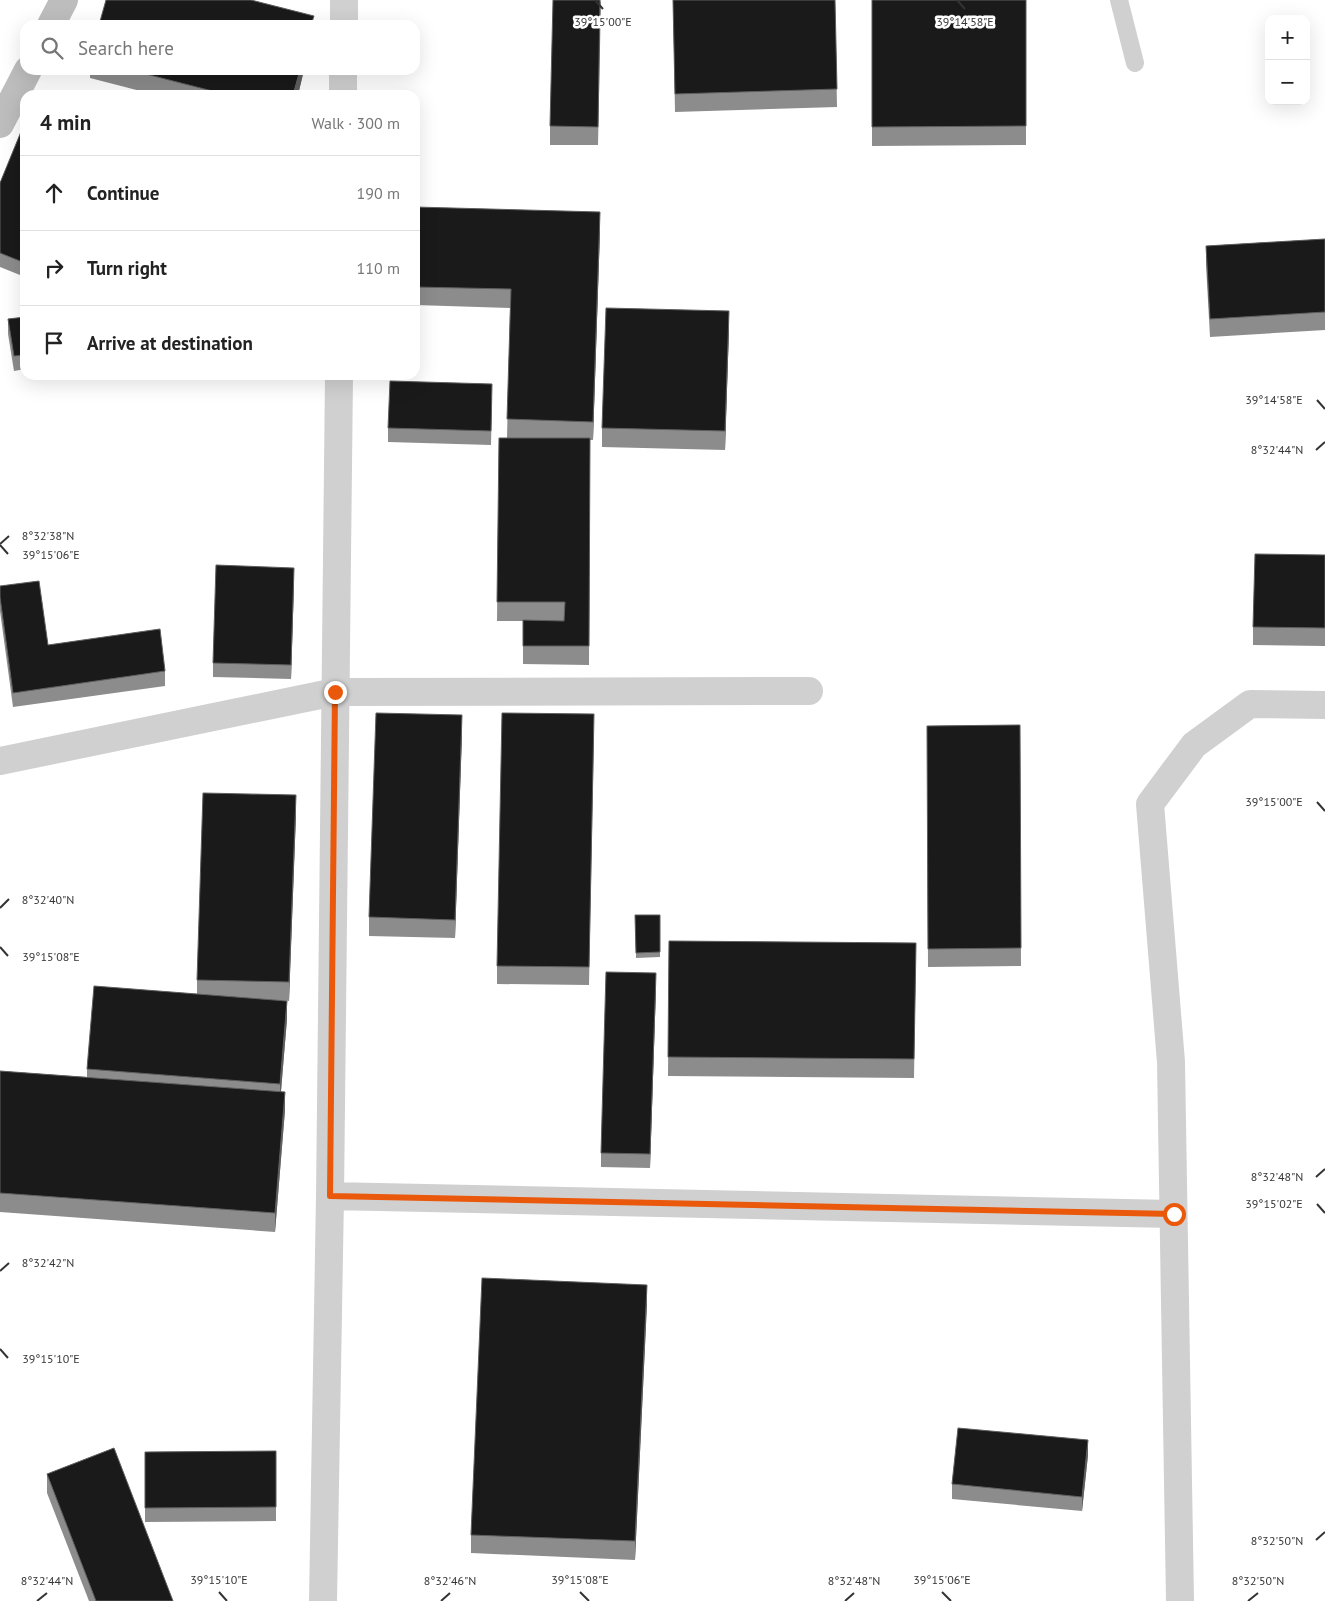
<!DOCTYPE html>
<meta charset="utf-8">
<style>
body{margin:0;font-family:"PT Sans",sans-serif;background:#f6f6f6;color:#222}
.controls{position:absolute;right:15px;top:15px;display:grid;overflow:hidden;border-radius:10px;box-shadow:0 5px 20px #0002}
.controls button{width:45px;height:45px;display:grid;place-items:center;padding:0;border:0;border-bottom:1px solid #e0e0e0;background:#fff;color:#222;font:25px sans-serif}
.stop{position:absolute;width:15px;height:15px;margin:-11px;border:4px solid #ea580c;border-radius:50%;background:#fff}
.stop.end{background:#ea580c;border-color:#fff;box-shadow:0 1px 5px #0008}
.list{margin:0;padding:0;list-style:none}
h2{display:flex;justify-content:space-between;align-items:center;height:65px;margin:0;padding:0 20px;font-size:21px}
h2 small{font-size:16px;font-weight:400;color:#767676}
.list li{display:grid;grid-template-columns:32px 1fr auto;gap:15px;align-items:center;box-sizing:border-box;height:75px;padding:0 20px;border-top:1px solid #e0e0e0}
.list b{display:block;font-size:19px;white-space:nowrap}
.list em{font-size:16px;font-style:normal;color:#767676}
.icon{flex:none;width:28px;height:28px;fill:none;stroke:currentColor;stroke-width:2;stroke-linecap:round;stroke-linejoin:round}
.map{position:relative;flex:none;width:1325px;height:1601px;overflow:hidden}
.search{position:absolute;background:#fff;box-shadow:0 5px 20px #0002;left:20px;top:20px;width:400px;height:55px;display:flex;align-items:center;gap:12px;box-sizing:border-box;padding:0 18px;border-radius:15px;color:#767676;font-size:19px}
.panel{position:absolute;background:#fff;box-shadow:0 5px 20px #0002;left:20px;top:90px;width:400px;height:290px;border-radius:15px}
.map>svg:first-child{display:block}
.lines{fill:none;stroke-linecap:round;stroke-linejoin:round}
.lane{stroke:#d0d0d0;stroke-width:18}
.street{stroke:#d0d0d0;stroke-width:28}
.secondary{stroke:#bdbdbd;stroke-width:28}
.wall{fill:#8c8c8c}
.shaded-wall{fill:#5f5f5f}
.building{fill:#1a1a1a;stroke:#5f5f5f}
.route{stroke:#ea580c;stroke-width:6}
.ticks{fill:none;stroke:#333;stroke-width:2}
.ticks-label{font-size:12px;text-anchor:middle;fill:#333;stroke:#fff;stroke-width:5;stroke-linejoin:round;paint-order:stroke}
</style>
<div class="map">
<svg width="1325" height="1601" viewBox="0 0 1325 1601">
<rect width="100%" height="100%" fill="#fff"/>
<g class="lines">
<path class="lane" d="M1119,0L1135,63"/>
<path class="street" d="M344,25V0
M343,95V70
M0,761L335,692L809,691
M330,1196L1173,1214
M323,1601L330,1196L339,375
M1180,1601L1171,1062L1150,804L1194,745L1250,704L1325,705"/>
<path class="secondary" d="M51,25L64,0
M0,124L28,70"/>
</g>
<path class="wall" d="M601,0L598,145H550V126Z
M673,0H835L837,107L675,112Z
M872,0H1026V145L872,146Z
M90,70H304L298,95H156L90,78Z
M25,122V277L0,267V183Z
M415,207L600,231L593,440H590L589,665L523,664V621H497L499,438H530H507L510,308L415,305Z
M1325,239V330L1210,337L1206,265V246Z
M25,317V369L14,371L8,334V319Z
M729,329L725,450L602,447V428Z
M492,398L491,445L388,442V428Z
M1325,555V646L1253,645V627Z
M294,582L291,679L213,677V663Z
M0,586L48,645L165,671V686L13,707L0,611Z
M1020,725L1021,966L928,967L927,726Z
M594,733L589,985L497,984V966Z
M462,734L455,938L369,936V917Z
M296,814L289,1001L280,1000L287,1019L281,1091L285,1110L275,1232L0,1212V1071L87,1077V1069L197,994V980Z
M635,915H660V957L636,958Z
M669,941L916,943L914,1078L668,1076Z
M656,987L650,1168L601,1167V1153Z
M647,1303L635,1560L471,1553V1535Z
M276,1451V1521L145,1522V1452Z
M1088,1455L1082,1511L952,1499V1484Z
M47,1474L173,1601H89L47,1493Z"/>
<path class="shaded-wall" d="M300,70H304L298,95H293Z
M600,212V231L593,440V422Z
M729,311V329L725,450V431Z
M294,568V582L291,679V665Z
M462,715V734L455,938V920Z
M296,795V814L289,1001V982Z
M656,973V987L650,1168V1154Z
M287,1001V1019L280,1103V1084Z
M285,1092V1110L275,1232V1213Z
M647,1285V1303L635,1560V1541Z
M1088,1440V1455L1082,1511V1497Z"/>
<path class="building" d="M106,0H251L314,16L311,25H99Z
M553,0H600L598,127L550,126Z
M673,0H835L837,89L675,94Z
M872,0H1026V126L872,127Z
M130,70H300L293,95H228Z
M25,122V263L0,253V183Z
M415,207L600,212L593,422L507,419L511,289L415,287Z
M1325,239V312L1210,319L1206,246Z
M606,308L729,311L725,431L602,428Z
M25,317V355L14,356L8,319Z
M390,381L492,384L491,431L388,428Z
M499,438H590L589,646H523V620L564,621L565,602H497Z
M1255,554L1325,555V628L1253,627Z
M216,565L294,568L291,665L213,663Z
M39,581L48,645L160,629L165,671L13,693L0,597V586Z
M376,713L462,715L455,920L369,917Z
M502,713L594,714L589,967L497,966Z
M1020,725L1021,948L928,949L927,726Z
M203,793L296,795L289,982L197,980Z
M635,915H660V952L636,953Z
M669,941L916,943L914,1059L668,1057Z
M606,972L656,973L650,1154L601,1153Z
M94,986L287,1001L280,1084L87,1069Z
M0,1071L285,1092L275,1213L0,1193Z
M482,1278L647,1285L635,1541L471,1535Z
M958,1428L1088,1440L1082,1497L952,1484Z
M114,1448L173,1601H96L47,1474Z
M276,1451V1507L145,1508V1452Z"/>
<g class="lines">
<path class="route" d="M335,692L330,1196L1174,1214"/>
</g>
<path class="ticks" d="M595,0L603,9M957,0L965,9M1317,400L1325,409M1316,450L1325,442M0,544L9,536M0,545L8,554M1317,802L1325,811M0,908L9,899M0,947L8,956M1316,1177L1325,1169M1317,1204L1325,1213M0,1271L9,1263M0,1349L8,1358M1316,1540L1325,1532M219,1592L227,1601M580,1592L589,1601M942,1592L951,1601M37,1601L47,1593M441,1601L450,1593M845,1601L854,1593M1248,1601L1258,1593"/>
<g class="ticks-label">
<text x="603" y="26">39°15'00"E</text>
<text x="965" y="26">39°14'58"E</text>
<text x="1274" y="404">39°14'58"E</text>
<text x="1277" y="454">8°32'44"N</text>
<text x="48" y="540">8°32'38"N</text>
<text x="51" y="559">39°15'06"E</text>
<text x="1274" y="806">39°15'00"E</text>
<text x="48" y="904">8°32'40"N</text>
<text x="51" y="961">39°15'08"E</text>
<text x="1277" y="1181">8°32'48"N</text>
<text x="1274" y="1208">39°15'02"E</text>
<text x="48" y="1267">8°32'42"N</text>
<text x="51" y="1363">39°15'10"E</text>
<text x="1277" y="1545">8°32'50"N</text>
<text x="219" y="1584">39°15'10"E</text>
<text x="580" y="1584">39°15'08"E</text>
<text x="942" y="1584">39°15'06"E</text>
<text x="47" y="1585">8°32'44"N</text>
<text x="450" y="1585">8°32'46"N</text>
<text x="854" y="1585">8°32'48"N</text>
<text x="1258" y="1585">8°32'50"N</text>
</g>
</svg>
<div class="controls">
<button>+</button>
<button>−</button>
</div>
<div class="stop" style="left:1174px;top:1214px"></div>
<div class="stop end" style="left:335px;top:692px"></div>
<div class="search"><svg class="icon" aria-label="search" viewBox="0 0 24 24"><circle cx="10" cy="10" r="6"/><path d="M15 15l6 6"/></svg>Search here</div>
<section class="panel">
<h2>4 min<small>Walk · 300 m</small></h2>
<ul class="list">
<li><svg class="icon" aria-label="ahead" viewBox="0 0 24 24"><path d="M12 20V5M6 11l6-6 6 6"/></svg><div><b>Continue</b></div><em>190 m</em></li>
<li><svg class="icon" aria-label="right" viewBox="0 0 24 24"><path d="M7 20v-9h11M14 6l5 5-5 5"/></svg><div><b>Turn right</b></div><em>110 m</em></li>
<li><svg class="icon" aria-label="arrive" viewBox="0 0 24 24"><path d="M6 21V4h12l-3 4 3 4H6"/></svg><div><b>Arrive at destination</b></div></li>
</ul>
</section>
</div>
